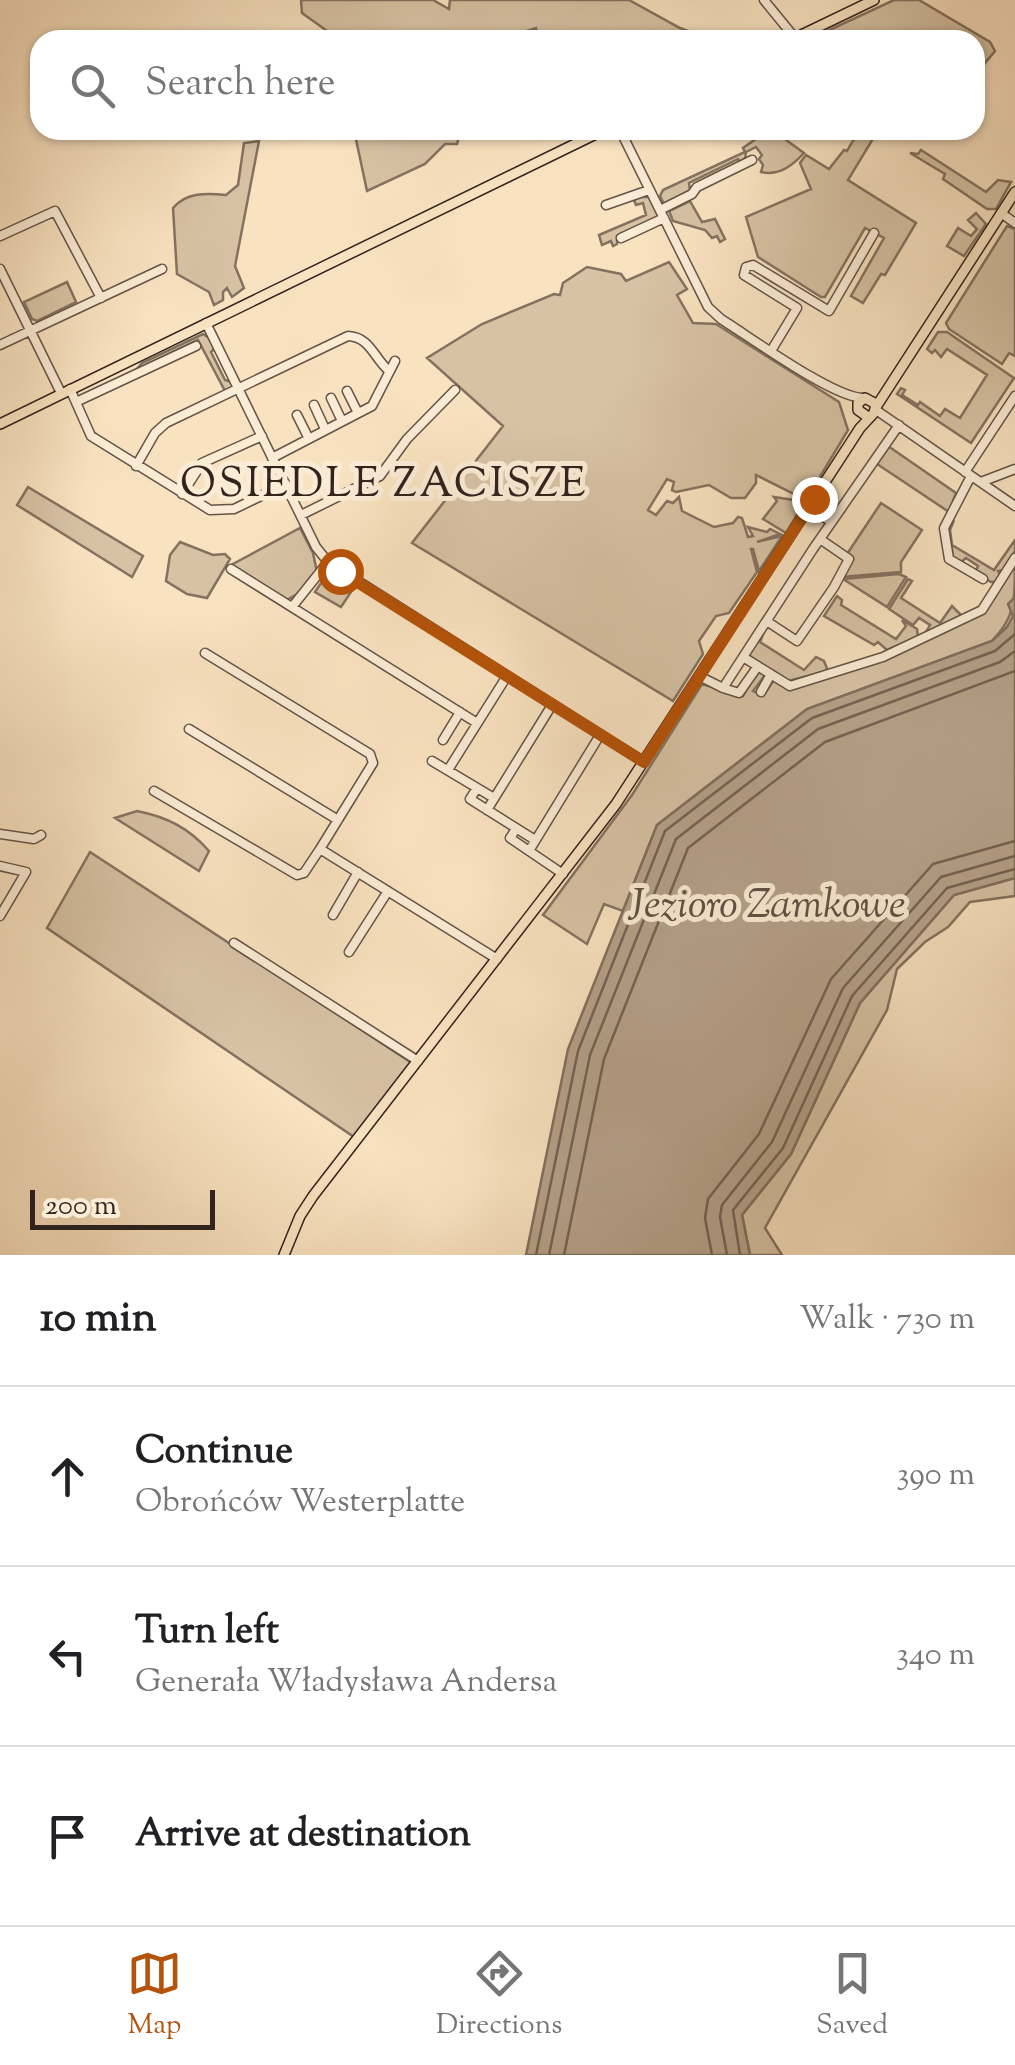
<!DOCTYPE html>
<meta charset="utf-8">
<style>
body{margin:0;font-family:"Sorts Mill Goudy",serif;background:#f6f6f6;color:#202124}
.scale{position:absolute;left:30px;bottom:25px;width:185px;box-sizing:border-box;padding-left:10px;border:5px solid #32231d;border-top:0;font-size:28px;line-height:35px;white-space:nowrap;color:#32231d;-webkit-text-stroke:8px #fbecd6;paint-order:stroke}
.stop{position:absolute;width:30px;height:30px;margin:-22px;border:8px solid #b45309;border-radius:50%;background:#fff}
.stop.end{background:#b45309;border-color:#fff;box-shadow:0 2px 10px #0008}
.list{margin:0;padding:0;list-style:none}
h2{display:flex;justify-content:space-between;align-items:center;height:130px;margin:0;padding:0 40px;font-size:42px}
h2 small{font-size:32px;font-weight:400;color:#757577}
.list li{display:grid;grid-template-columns:65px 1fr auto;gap:30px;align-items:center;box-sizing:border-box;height:180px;padding:0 40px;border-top:2px solid #e0e0e0}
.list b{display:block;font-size:38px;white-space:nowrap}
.list p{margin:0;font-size:32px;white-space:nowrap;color:#757577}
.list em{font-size:32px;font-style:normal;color:#757577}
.icon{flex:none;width:55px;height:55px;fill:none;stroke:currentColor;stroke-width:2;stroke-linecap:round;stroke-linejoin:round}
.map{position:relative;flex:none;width:1015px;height:1255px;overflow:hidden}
.search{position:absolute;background:#fff;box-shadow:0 2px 8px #0004;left:30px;right:30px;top:30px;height:110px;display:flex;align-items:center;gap:25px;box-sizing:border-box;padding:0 35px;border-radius:30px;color:#757577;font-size:38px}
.sheet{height:670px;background:#fff}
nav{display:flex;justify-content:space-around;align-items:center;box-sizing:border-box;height:140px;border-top:2px solid #e0e0e0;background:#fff;font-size:28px;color:#757577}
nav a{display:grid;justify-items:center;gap:5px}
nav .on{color:#b45309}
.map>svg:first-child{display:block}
.green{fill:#d7c2a4;stroke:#847260;stroke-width:2.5}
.water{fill:#b5a189;stroke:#816f5e;stroke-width:2.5}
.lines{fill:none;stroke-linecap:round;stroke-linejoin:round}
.shore{stroke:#746253;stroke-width:2.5}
.minor-casing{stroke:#645346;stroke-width:11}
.major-casing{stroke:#32231d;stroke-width:12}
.minor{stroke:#fbecd6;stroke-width:8}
.major{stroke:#f9e2c0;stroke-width:9}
.route{stroke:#b45309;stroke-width:12}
.labels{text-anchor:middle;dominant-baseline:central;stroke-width:10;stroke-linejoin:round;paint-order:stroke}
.neighbourhood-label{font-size:42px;letter-spacing:2.5px;fill:#32231d;stroke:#fbecd6}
.water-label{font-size:42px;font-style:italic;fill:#604f43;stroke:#fbecd6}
</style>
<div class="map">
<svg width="1015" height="1255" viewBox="0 0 1015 1255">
<rect width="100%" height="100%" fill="#f9e2c0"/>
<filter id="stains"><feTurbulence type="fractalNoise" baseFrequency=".002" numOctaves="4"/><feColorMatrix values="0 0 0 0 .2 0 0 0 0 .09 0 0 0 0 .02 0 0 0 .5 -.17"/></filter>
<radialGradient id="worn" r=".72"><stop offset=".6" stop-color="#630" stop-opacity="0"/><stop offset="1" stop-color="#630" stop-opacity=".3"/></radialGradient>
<path class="green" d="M301,0H433L449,9L450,0H629L680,28L712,40H539L536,28L510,36L471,34L469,40H332L330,33L302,13Z
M894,0H919L990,42L995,51L975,75V40H833L823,33Z
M354,130H461L457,144H445L425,164L367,191Z
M781,130L786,140L804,153C792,166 779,176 761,172L763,165L759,159L762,155L756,147L746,152L745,159L741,163L738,159L689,183L690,191L664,204L660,196L663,190L745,152L743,148L766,132Z
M859,130L877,132L848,180L916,223L885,275L881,274L863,303L851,296L884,238L865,228L825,297H821L758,257L746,217L811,189L800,163L806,155L829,169L844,150L847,151Z
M259,141L235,266L244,288L232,297L227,288L223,292V300L214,305L209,292L177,274L173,208C186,192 207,193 226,195L238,185L244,143Z
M921,150L986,192L998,180L1011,182L996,209H987L943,179L945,174L910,153L918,154Z
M640,197H650L658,212L657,218L617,236V244L613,246L611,241L602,245L599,235L646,215L643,203L636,205L634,200Z
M690,201L702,222L715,219L725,239L720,242L717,236L712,238L705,230L673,221L669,211Z
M976,213L986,224L964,256L947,246L958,228L971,236L977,229L968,220Z
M1007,226L1015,229V356L1009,353L1002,364L949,329L946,323Z
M669,262L687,289L677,295L693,323L716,324L839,402L848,430L806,500L756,475V483L745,498H731L709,485L676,492L672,490L674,482L667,479L648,510L656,515L667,501L673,503L679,497L682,511L714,527L733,523L738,517L742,518L748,537L753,536L748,527L767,532L770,529L780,534L757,542L782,536L759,571L753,549H751L757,572L729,613L716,616L699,641L703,654L673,701L412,543L503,426L427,358L482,324L554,294L560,295L563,283L587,267L621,274L626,281Z
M67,282L76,302L37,321L32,319L24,302Z
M938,332H947L1014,378L971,443L897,394L901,388L905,390L902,395L918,405L920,402L940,416L945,409L960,418L987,375L947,349L941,357L935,350L932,353L927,349Z
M203,334L209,338L215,348L211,352L225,380L232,382L233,390L225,391L198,340L136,370L142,363Z
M888,446L956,493L949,512L877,464Z
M28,487L143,556L132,577L17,505Z
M774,497L794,500L803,505L786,533L763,519L777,501Z
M881,503L922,530L901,562V572L841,577L847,554Z
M954,520L950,530L952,545L994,570L1015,540V551L1003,570L998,571L1000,574L996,582H991L975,572L978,566L966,558L961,562L953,557L949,529Z
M300,528L313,553L317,572L299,593L287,600L231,565Z
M180,542L213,555L225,554L230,559L207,598L187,594L166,581L170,555Z
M1015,566C1015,600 1015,618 992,641L807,709L657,825L623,911L604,904L587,944L543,915L632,795L702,684L743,696L758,670L766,674L753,691L763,696L774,680L790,689L884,660L949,630L980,613Z
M899,574L906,577L887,607L843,579Z
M332,576L353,589L341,607L315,592L325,577Z
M908,579L912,581L901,598L940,623L952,606L963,617L926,632L930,625L919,618L913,625L889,609Z
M837,596L842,600L841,605L896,639L906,626L902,620L917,629L918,637L887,650L878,642L874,645L824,616Z
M766,627L760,642L804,670L816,657L824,661L828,671L788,681L751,657L748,653Z
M137,811C167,817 189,828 209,851L199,871L115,818Z
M90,852L415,1065L357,1139L47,928Z
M1015,878V896L970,902L948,927L925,942L897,969L887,1010L765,1228L782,1255H750L742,1215L791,1154L860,1003L954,895Z"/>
<path class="water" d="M1015,597V878L954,895L860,1003L791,1154L742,1215L750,1255H526L568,1049L657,825L807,709L992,641L1007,627L1013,616L1008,604Z"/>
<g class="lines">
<path class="shore" d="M536,1255L578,1051L665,831L812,718L995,651L1015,634
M549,1255L590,1055L676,839L818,729L1000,662L1015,651
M564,1255L604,1059L688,848L825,742L1015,671
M712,1255L705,1218L708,1199L759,1134L831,979L933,864L1015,841
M727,1255L720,1217L722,1205L772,1142L843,988L941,877L1015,856
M740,1255L733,1210L783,1148L852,996L947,888L1015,869"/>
<defs>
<path id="minor" d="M764,0L795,38
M620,130L708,307L721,319C750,337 835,399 864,398
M606,205L649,190
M660,210L692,194L697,187L752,160
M1001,213L1015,223
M0,236L55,211L101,298
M621,238L664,218
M0,269L61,393
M206,323L316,547L328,562L644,762
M0,345L162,269
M771,351L797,308L744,275L746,267L753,265L829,311L874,233
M70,389L91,436L210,510L234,509L286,484
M347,391L358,413
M331,398L342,421
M76,402L196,346
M314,405L325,429
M876,410L1015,506
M297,415L308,437
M272,458L372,406L395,361
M136,466L155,433L166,423L348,336C370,337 374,358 389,371
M965,472L1015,396
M971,476L944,528L949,559L983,579
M981,482L1015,469
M182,494L202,463L262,436
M809,507L831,522
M301,515L380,476L407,439L455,390
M231,569L477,723
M292,607L328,562
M768,622L797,641L834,587L849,559L820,539
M205,653L370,754L373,763L320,849L497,959
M743,657L790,686L883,657L982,610L1015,558
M699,676L723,688L813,549L899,425
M723,688L739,693L758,666
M761,692L771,674
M189,729L338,820
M443,740L460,712
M432,761L494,798
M448,770L507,676
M477,788L470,799L535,840
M154,791L297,875L304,873L320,849
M487,810L552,705
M516,829L510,838L563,874
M0,834L34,839L41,835
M529,851L600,735
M0,866L26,872L0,916
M333,915L358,872
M234,943L418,1061
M349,952L388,891"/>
<path id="major" d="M791,40L874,0
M876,407L1015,192
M0,424L604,130
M284,1255L300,1216L313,1196L616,804L860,428L874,413L876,404L865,398L858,403V410L868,417"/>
</defs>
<use href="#minor" class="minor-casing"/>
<use href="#major" class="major-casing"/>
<use href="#minor" class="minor"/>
<use href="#major" class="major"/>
</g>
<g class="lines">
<path class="route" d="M340,571L644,762L814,499"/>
</g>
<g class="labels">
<g class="neighbourhood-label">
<text x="384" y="486">OSIEDLE ZACISZE</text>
</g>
<g class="water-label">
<text x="767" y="907">Jezioro Zamkowe</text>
</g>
</g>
<rect width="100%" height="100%" filter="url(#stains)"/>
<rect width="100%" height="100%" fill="url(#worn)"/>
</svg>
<div class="scale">200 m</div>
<div class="stop" style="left:340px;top:571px"></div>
<div class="stop end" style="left:814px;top:499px"></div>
<div class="search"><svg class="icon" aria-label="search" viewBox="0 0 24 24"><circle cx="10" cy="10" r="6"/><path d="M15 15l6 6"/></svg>Search here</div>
</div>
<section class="sheet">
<h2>10 min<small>Walk · 730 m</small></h2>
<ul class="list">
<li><svg class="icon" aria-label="ahead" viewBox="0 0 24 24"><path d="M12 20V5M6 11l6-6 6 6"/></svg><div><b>Continue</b><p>Obrońców Westerplatte</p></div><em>390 m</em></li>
<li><svg class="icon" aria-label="left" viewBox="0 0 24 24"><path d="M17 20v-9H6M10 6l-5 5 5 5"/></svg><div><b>Turn left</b><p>Generała Władysława Andersa</p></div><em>340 m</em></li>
<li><svg class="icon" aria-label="arrive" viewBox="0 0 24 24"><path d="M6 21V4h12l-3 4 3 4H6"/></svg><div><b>Arrive at destination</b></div></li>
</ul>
</section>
<nav>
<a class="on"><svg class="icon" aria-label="map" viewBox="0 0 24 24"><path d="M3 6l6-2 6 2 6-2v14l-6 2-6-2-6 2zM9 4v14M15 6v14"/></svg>Map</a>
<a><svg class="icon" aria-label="directions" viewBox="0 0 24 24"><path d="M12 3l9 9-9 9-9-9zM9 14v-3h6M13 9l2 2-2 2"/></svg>Directions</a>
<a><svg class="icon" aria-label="saved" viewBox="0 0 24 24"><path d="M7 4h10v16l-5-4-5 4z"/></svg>Saved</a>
</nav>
